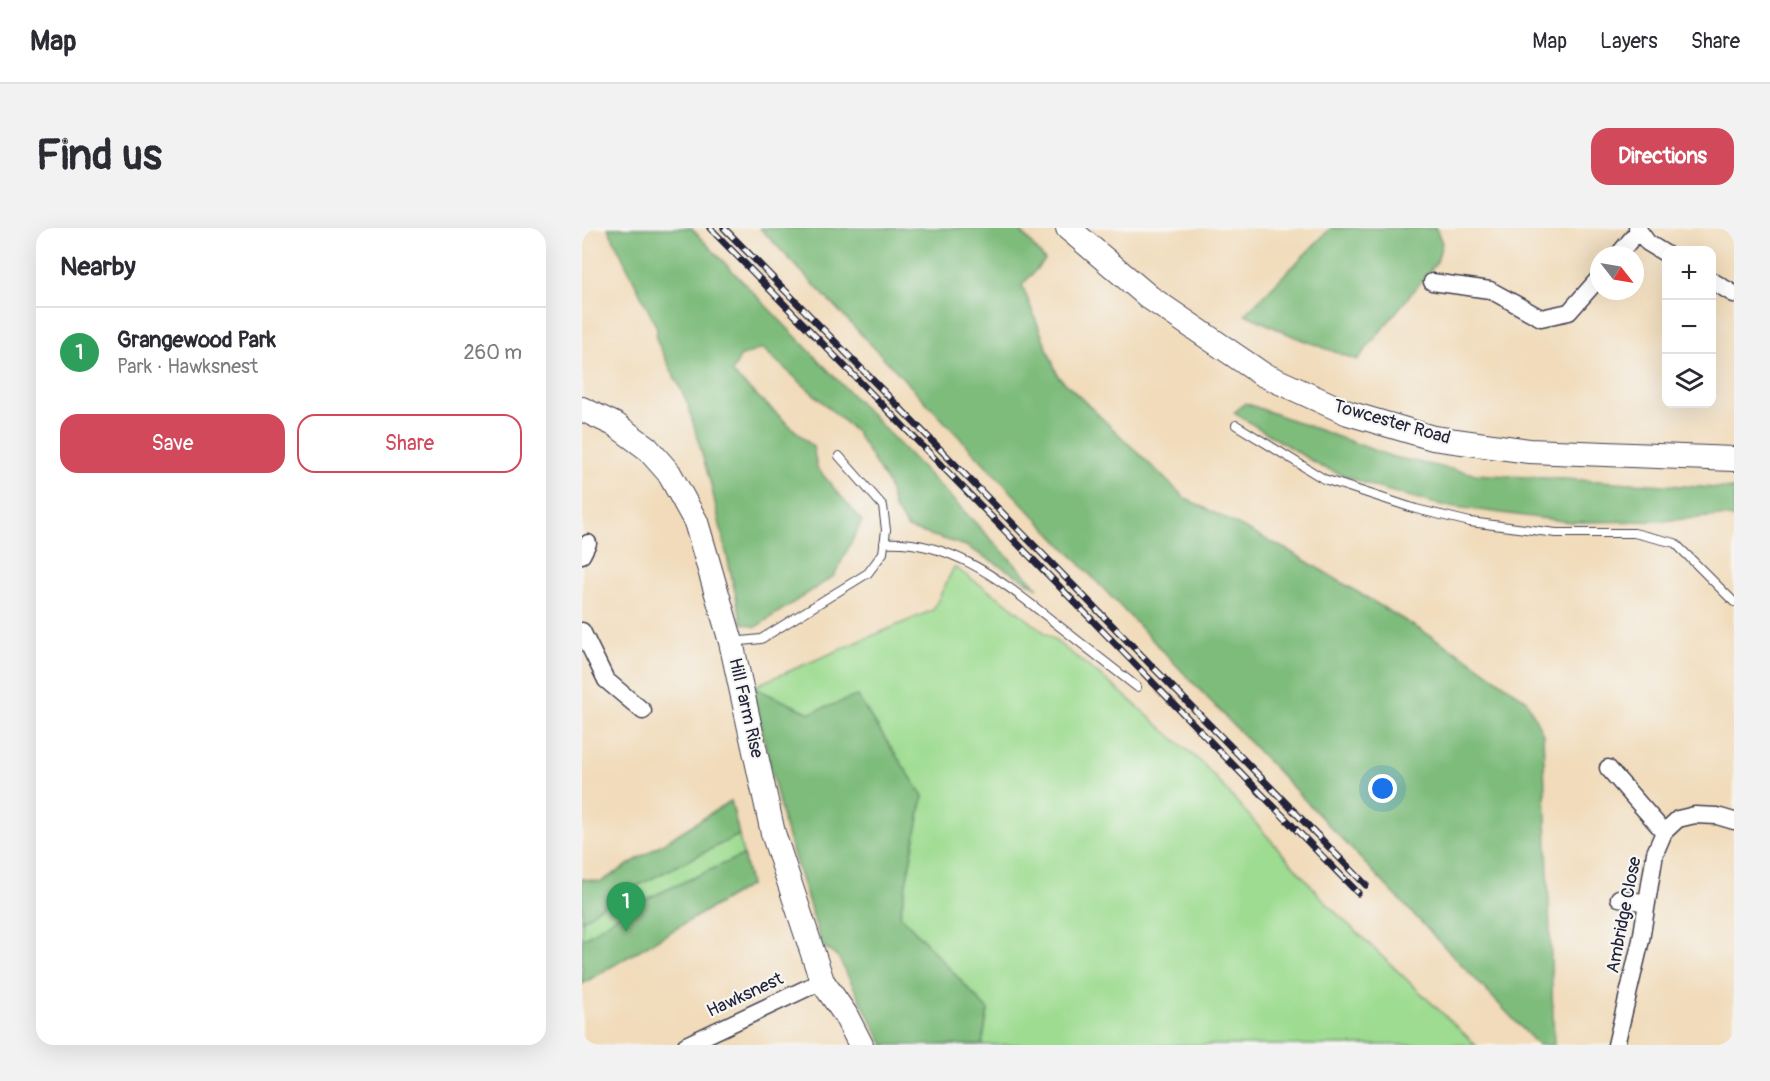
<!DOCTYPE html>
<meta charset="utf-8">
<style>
body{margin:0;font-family:Pangolin,sans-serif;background:#f2f2f3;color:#2b2b33}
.controls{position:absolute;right:18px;top:18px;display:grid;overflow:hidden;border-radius:12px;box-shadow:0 6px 24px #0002}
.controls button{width:54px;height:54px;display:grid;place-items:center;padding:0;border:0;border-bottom:2px solid #e1e1e2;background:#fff;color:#2b2b33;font:30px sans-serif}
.compass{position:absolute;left:1008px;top:18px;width:54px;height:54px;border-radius:50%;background:#fff;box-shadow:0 6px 24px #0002;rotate:121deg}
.you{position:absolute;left:801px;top:561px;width:21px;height:21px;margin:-15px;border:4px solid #fff;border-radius:50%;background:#1a73e8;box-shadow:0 0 0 9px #1a73e833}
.badge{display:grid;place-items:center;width:39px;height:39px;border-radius:50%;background:#d1495b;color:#fff;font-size:20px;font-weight:700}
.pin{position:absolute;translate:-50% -50px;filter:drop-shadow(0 2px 3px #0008)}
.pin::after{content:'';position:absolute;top:32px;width:21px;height:18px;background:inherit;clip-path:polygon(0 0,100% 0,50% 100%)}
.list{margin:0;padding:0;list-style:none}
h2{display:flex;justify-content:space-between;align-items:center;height:78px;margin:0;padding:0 24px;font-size:26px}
h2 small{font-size:20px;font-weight:400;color:#7c7c81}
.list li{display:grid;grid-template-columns:39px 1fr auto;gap:18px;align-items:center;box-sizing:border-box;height:90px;padding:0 24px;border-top:2px solid #e1e1e2}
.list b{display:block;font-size:22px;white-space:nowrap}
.list p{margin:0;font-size:20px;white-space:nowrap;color:#7c7c81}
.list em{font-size:20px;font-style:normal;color:#7c7c81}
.actions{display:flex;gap:12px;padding:18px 24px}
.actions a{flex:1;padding:14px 0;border:2px solid #d1495b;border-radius:18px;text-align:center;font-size:21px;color:#d1495b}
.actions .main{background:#d1495b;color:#fff}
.icon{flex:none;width:33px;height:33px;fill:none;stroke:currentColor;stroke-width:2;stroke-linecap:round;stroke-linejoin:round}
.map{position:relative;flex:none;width:1152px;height:817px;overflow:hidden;border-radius:18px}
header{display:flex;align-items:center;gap:36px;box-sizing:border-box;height:84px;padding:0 30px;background:#fff;border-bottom:2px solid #e1e1e2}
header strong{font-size:28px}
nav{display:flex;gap:33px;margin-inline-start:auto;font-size:21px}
.intro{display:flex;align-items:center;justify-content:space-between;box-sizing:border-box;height:144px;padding:0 36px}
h1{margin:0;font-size:42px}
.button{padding:15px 27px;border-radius:18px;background:#d1495b;color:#fff;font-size:21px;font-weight:700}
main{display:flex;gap:36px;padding:0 36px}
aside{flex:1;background:#fff;border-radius:18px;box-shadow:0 6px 24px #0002}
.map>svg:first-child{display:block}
.green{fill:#9edc91;stroke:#607f66;stroke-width:1.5}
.forest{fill:#7ebc7b;stroke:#506f5b;stroke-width:1.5}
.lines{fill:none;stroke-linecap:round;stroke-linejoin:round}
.lane-casing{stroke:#413e4e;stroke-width:10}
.street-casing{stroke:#413e4e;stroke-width:19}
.secondary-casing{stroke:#413e4e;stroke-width:26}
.lane{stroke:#fff;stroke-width:8}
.street{stroke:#fff;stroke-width:16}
.secondary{stroke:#fff;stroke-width:24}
.rail-casing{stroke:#22223b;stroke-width:7}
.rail{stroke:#f6f6f2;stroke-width:4.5;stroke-dasharray:14;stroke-linecap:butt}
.labels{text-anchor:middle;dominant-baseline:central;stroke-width:4.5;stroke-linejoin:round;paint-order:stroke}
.street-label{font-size:18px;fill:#22223b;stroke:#f6f6f2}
</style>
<header>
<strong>Map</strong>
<nav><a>Map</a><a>Layers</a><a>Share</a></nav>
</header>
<div class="intro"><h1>Find us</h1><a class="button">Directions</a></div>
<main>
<aside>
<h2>Nearby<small></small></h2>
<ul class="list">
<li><span class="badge" style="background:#2e9e5b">1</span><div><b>Grangewood Park</b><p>Park · Hawksnest</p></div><em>260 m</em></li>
</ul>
<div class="actions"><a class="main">Save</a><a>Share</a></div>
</aside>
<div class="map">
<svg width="1152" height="817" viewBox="0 0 1152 817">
<rect width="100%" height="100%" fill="#f6f6f2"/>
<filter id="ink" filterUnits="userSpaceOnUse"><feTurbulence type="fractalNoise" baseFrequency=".0167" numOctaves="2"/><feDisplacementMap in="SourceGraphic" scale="12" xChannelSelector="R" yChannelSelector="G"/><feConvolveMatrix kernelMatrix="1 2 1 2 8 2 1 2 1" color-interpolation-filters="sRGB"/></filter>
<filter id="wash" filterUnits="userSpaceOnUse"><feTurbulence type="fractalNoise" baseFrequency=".008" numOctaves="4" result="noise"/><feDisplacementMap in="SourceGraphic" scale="24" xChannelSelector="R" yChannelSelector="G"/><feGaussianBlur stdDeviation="1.35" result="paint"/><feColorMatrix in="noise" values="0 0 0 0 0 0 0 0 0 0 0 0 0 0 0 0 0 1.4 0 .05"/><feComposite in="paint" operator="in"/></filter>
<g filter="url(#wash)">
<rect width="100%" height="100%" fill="#f1dbba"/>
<path class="green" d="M372,339L422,373L533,459L622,537L749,680L894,817H400L406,782L318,687L341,568L228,485L170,459L351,382Z
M149,573L168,657L0,756V651L19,654Z"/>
<path class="forest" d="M26,0H109L456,360L384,318L326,300L312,280L306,256L274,204L180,120L158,129L150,145L231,219L235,240L280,293L252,348L174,399L160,395L129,257L105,174L74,111L75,100Z
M178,0H436L463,32L440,57L476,148L603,270L709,324L885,430L944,472L961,506L972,817H956Z
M749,0H854L860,15L855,34L775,132L713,109L663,86Z
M663,175L811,229L893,246L1152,261V290L1137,288L1080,293L988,294L859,277L793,259L738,238L652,185Z
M170,459L228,485L275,468L341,568L318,687L406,782L400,817H302L256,729L240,717L202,596Z
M149,573L157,607L31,670L0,693V651L19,654Z
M161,627L168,657L0,756V712L53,676Z"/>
</g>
<g filter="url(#ink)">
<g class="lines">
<defs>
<path id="lane" d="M654,197L742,251L834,281L888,294L974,305H1052L1093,315L1152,374
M302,315C370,311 422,355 472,394C500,416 527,437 555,459
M150,414L179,411L286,345L301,325L304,302L301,278L257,228"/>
<path id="street" d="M1055,0L1066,15L1084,26
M1036,27L1056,3
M1130,53L1152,66
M850,54L908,62L959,90L987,84L1017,50
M0,327L6,315
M0,403L24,452L61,483
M1026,540L1082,604
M1037,670L1065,675
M104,817L240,753
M1034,817L1059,712L1073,625L1082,604L1096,591L1113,587L1135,588L1152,593"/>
<path id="secondary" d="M486,0L567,69L680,146L766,185L851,210L947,223L1152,231
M0,181L34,197L65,220L87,245L114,294L149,414L191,605L240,753L263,786L279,817"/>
</defs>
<use href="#lane" class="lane-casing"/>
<use href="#street" class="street-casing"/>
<use href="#secondary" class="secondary-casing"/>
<use href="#lane" class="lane"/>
<use href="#street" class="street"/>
<use href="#secondary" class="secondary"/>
<defs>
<path id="rail" d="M128,0L776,665
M142,0L784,657"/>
</defs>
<use href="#rail" class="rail-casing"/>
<use href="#rail" class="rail"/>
</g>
</g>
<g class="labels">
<g class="street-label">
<text transform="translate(810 194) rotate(16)">Towcester Road</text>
<text transform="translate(164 480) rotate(77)">Hill Farm Rise</text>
<text transform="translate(1042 687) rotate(-79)">Ambridge Close</text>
<text transform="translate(163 767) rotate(-25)">Hawksnest</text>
</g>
</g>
</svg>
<div class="controls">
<button>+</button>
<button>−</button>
<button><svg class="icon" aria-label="layers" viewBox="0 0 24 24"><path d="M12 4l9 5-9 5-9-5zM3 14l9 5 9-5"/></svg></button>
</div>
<svg class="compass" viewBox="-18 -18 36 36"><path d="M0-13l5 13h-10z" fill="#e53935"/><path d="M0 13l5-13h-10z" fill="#7c7c81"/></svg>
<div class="you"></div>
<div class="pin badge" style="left:44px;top:704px;background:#2e9e5b">1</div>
</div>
</main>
